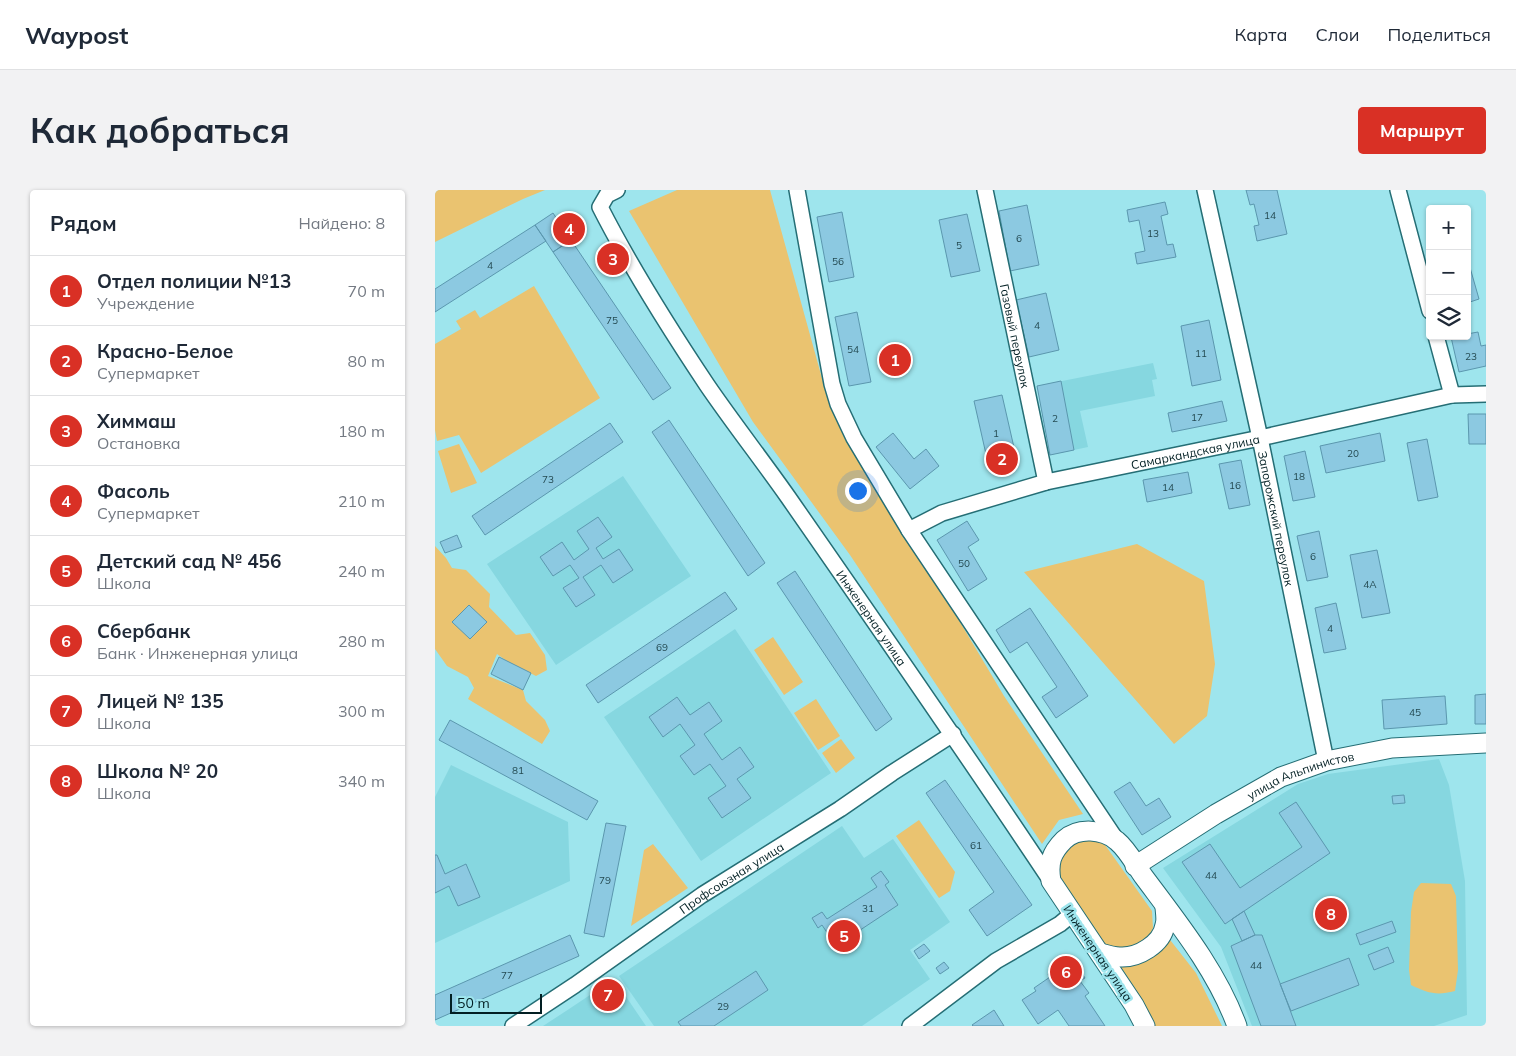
<!DOCTYPE html>
<html lang="ru">
<meta charset="utf-8">
<style>
body{margin:0;font-family:Mulish,sans-serif;background:#f2f2f3;color:#1f2937}
.controls{position:absolute;right:15px;top:15px;display:grid;overflow:hidden;border-radius:5px;box-shadow:0 1px 4px #0004}
.controls button{width:45px;height:45px;display:grid;place-items:center;padding:0;border:0;border-bottom:1px solid #e0e1e3;background:#fff;color:#1f2937;font:25px sans-serif}
.scale{position:absolute;left:15px;bottom:12px;width:92px;box-sizing:border-box;padding-left:5px;border:2px solid #021f23;border-top:0;font-size:14px;line-height:18px;white-space:nowrap;color:#021f23;-webkit-text-stroke:4px #9ee5ed;paint-order:stroke}
.you{position:absolute;left:422px;top:300px;width:18px;height:18px;margin:-12px;border:4px solid #fff;border-radius:50%;background:#1a73e8;box-shadow:0 0 0 8px #1a73e833}
.badge{display:grid;place-items:center;width:32px;height:32px;border-radius:50%;background:#d93025;color:#fff;font-size:16px;font-weight:700}
.pin{position:absolute;translate:-50% -50%;border:2px solid #fff;box-shadow:0 1px 5px #0006}
.list{margin:0;padding:0;list-style:none}
h2{display:flex;justify-content:space-between;align-items:center;height:65px;margin:0;padding:0 20px;font-size:21px}
h2 small{font-size:16px;font-weight:400;color:#747a83}
.list li{display:grid;grid-template-columns:32px 1fr auto;gap:15px;align-items:center;box-sizing:border-box;height:70px;padding:0 20px;border-top:1px solid #e0e1e3}
.list b{display:block;font-size:19px;white-space:nowrap}
.list p{margin:0;font-size:16px;white-space:nowrap;color:#747a83}
.list em{font-size:16px;font-style:normal;color:#747a83}
.icon{flex:none;width:28px;height:28px;fill:none;stroke:currentColor;stroke-width:2;stroke-linecap:round;stroke-linejoin:round}
.map{position:relative;flex:none;width:1051px;height:836px;overflow:hidden;border-radius:5px}
header{display:flex;align-items:center;gap:30px;box-sizing:border-box;height:70px;padding:0 25px;background:#fff;border-bottom:1px solid #e0e1e3}
header strong{font-size:24px}
nav{display:flex;gap:28px;margin-inline-start:auto;font-size:18px}
.intro{display:flex;align-items:center;justify-content:space-between;box-sizing:border-box;height:120px;padding:0 30px}
h1{margin:0;font-size:35px}
.button{padding:12px 22px;border-radius:5px;background:#d93025;color:#fff;font-size:18px;font-weight:700}
main{display:flex;gap:30px;padding:0 30px}
aside{flex:1;background:#fff;border-radius:5px;box-shadow:0 1px 4px #0004}
.map>svg:first-child{display:block}
.built{fill:#86d7e0}
.green{fill:#eac370}
.building{fill:#8cc9e1;stroke:#5b97ae}
.lines{fill:none;stroke-linecap:round;stroke-linejoin:round}
.minor-casing{stroke:#256e75;stroke-width:18}
.major-casing{stroke:#256e75;stroke-width:21}
.minor{stroke:#fff;stroke-width:15}
.major{stroke:#fff;stroke-width:19}
.labels{text-anchor:middle;dominant-baseline:central;stroke-width:5;stroke-linejoin:round;paint-order:stroke}
.number-label{font-size:10px;fill:#244a52}
.street-label{font-size:12px;fill:#021f23;stroke:#9ee5ed}
</style>
<header>
<strong>Waypost</strong>
<nav><a>Карта</a><a>Слои</a><a>Поделиться</a></nav>
</header>
<div class="intro"><h1>Как добраться</h1><a class="button">Маршрут</a></div>
<main>
<aside>
<h2>Рядом<small>Найдено: 8</small></h2>
<ul class="list">
<li><span class="badge">1</span><div><b>Отдел полиции №13</b><p>Учреждение</p></div><em>70 m</em></li>
<li><span class="badge">2</span><div><b>Красно-Белое</b><p>Супермаркет</p></div><em>80 m</em></li>
<li><span class="badge">3</span><div><b>Химмаш</b><p>Остановка</p></div><em>180 m</em></li>
<li><span class="badge">4</span><div><b>Фасоль</b><p>Супермаркет</p></div><em>210 m</em></li>
<li><span class="badge">5</span><div><b>Детский сад № 456</b><p>Школа</p></div><em>240 m</em></li>
<li><span class="badge">6</span><div><b>Сбербанк</b><p>Банк · Инженерная улица</p></div><em>280 m</em></li>
<li><span class="badge">7</span><div><b>Лицей № 135</b><p>Школа</p></div><em>300 m</em></li>
<li><span class="badge">8</span><div><b>Школа № 20</b><p>Школа</p></div><em>340 m</em></li>
</ul>
</aside>
<div class="map">
<svg width="1051" height="836" viewBox="0 0 1051 836">
<rect width="100%" height="100%" fill="#9ee5ed"/>
<path class="built" d="M718,173L722,189L717,190L720,206L645,221L653,257L615,265L602,196Z
M188,286L256,386L121,475L52,374Z
M300,439L396,583L266,671L169,527Z
M1004,569L1014,595L1030,691L1032,825L999,836H817L786,757L728,678L863,594L893,584Z
M16,575L133,632L135,691L0,753V607Z
M407,636L429,668L458,649L515,732L475,760L495,789L427,836H219L184,786Z
M179,789L211,836H108L131,821Z"/>
<path class="green" d="M0,0H110L88,9L0,52Z
M242,0H335L393,210L569,506L648,624L624,630L607,654L415,365L318,232L194,21Z
M99,96L165,208L46,283L24,245L2,251L0,240V154L26,139L21,131L40,120L45,128Z
M24,254L42,293L16,303L3,261Z
M702,354L769,391L780,474L772,526L739,554L589,382Z
M0,356L11,368L17,378L31,380L55,404L54,417L81,445L95,443L110,465L112,480L101,486L73,472L62,464L53,486L88,500L91,511L110,530L115,541L107,554L33,509L39,498L33,487L12,476L0,459Z
M338,447L368,492L349,505L319,460Z
M381,509L405,546L383,560L359,523Z
M406,549L420,568L401,583L387,563Z
M484,630L520,682L515,701L504,708L461,646Z
M652,650L668,652L717,721L718,738L713,749L695,762L669,755L620,686V672L636,654Z
M218,654L253,698L196,736L209,660Z
M986,693L1016,694L1021,706L1023,780L1020,801C1001,806 993,803 976,795L974,780L976,722L979,702Z
M732,746L761,783L787,836H720L710,815L686,777L705,772Z"/>
<path class="building" d="M811,0H842L852,44L822,51L819,36L824,35L819,14L815,15Z
M730,12L733,24L726,26L732,55L738,54L741,67L702,74L700,63L710,61L704,30L694,32L692,20Z
M592,15L604,75L575,81L564,21Z
M407,22L419,87L394,92L382,27Z
M118,23L136,50L118,62L100,35Z
M532,24L545,81L516,87L504,30Z
M100,35L111,51L0,122V99Z
M136,50L236,198L218,210L118,62Z
M1032,67L1044,109L1032,113Z
M611,103L624,160L594,167L581,110Z
M422,122L436,192L414,196L400,127Z
M774,130L786,190L757,196L746,136Z
M1043,142L1046,156L1051,155V176L1024,182L1016,147L1032,146V144Z
M626,191L639,260L615,265L602,196Z
M567,205L583,275L555,282L539,211Z
M787,211L792,231L737,242L733,223Z
M1033,224H1051V254H1034Z
M234,230L330,373L313,386L217,242Z
M175,233L188,252L50,345L37,326Z
M458,243L479,269L491,259L504,276L475,299L441,257Z
M945,243L950,271L891,283L885,256Z
M992,249L1003,307L983,311L972,253Z
M870,261L880,307L858,311L849,266Z
M806,270L815,315L794,319L784,274Z
M753,282L757,303L712,312L708,290Z
M163,327L177,347L161,358L168,369L184,359L198,380L178,393L166,375L148,387L160,405L141,417L128,398L144,388L135,375L118,386L105,367L127,352L139,370L154,359L142,341Z
M532,331L544,350L533,357L552,389L533,401L502,350Z
M884,341L893,387L872,391L862,346Z
M22,345L27,357L10,363L5,352Z
M942,360L955,423L927,428L915,365Z
M360,381L457,529L441,541L342,393Z
M290,402L302,419L163,513L151,495Z
M901,413L911,459L889,463L880,418Z
M34,415L52,432L35,449L17,432Z
M595,418L653,506L621,528L607,507L622,497L592,452L575,463L561,440Z
M64,467L96,483L88,500L56,484Z
M1051,504V534H1040V505Z
M1010,506L1012,534L949,539L947,510Z
M242,507L255,525L274,512L287,531L269,544L287,570L305,557L319,577L302,589L316,608L287,628L273,608L291,596L275,574L259,585L245,566L260,555L245,534L228,547L214,527Z
M15,530L163,611L152,630L4,550Z
M510,590L597,715L552,746L534,720L559,702L491,603Z
M695,592L711,616L724,608L736,627L707,645L679,602Z
M969,605L970,613L958,614L957,606Z
M861,612L895,663L790,734L747,672L775,654L805,698L867,657L844,623Z
M171,633L191,636L169,747L149,743Z
M0,665H2L10,684L31,674L45,707L23,716L14,696L0,703Z
M446,681L454,692L450,695L463,715L401,756L387,735L383,738L377,728L387,722L392,729L442,697L436,688Z
M809,721L820,745L807,751L797,729Z
M957,731L961,742L925,755L921,744Z
M135,745L144,766L0,830V805Z
M820,745H827L861,836H826L796,756Z
M489,754L495,761L484,769L479,761Z
M953,757L959,772L939,780L933,765Z
M914,768L924,795L856,821L845,794Z
M509,772L514,778L505,784L501,778Z
M629,773L634,779L641,774L650,788L645,791L654,803L650,806L670,836H634L623,820L603,834L587,810L601,801L599,798L615,787L613,784Z
M321,781L333,800L279,836H246L243,832Z
M559,820L569,836H538L537,835Z"/>
<g class="lines">
<defs>
<g id="minor">
<path id="s1" d="M182,0L172,5L165,17C196,78 234,138 272,195C298,233 327,270 353,307C442,435 530,562 616,691"/>
<path d="M362,0L397,194L403,214L419,248L474,340L682,651"/>
<path id="s2" d="M550,0L611,292"/>
<path id="s3" d="M770,0L825,248L891,571"/>
<path d="M963,0L995,121"/>
<path d="M1001,146L1017,205"/>
<path id="s4" d="M474,340L507,323L611,292L825,248L1017,205L1051,204"/>
<path id="s5" d="M78,836L140,795L267,705L405,619L457,583L518,544"/>
<path d="M475,836L561,771L625,734L637,724"/>
</g>
<g id="major">
<path id="s6" d="M700,676L781,624L846,587L891,571L957,558L1051,553"/>
<path d="M665,763C672,765 679,767 685,767C703,768 727,754 730,735C732,729 730,722 730,716"/>
<path d="M710,836L699,815L616,691C613,673 616,663 629,650C643,637 668,639 682,651C693,660 701,676 709,687C744,734 782,781 802,836"/>
</g>
</defs>
<use href="#minor" class="minor-casing"/>
<use href="#major" class="major-casing"/>
<use href="#minor" class="minor"/>
<use href="#major" class="major"/>
</g>
<g class="labels">
<g class="number-label">
<text x="835" y="25">14</text>
<text x="718" y="43">13</text>
<text x="584" y="48">6</text>
<text x="524" y="55">5</text>
<text x="403" y="71">56</text>
<text x="55" y="75">4</text>
<text x="177" y="130">75</text>
<text x="602" y="135">4</text>
<text x="418" y="159">54</text>
<text x="766" y="163">11</text>
<text x="1036" y="166">23</text>
<text x="762" y="227">17</text>
<text x="620" y="228">2</text>
<text x="561" y="243">1</text>
<text x="918" y="263">20</text>
<text x="864" y="286">18</text>
<text x="113" y="289">73</text>
<text x="800" y="295">16</text>
<text x="733" y="297">14</text>
<text x="878" y="366">6</text>
<text x="529" y="373">50</text>
<text x="935" y="394">4А</text>
<text x="895" y="438">4</text>
<text x="227" y="457">69</text>
<text x="980" y="522">45</text>
<text x="83" y="580">81</text>
<text x="541" y="655">61</text>
<text x="776" y="685">44</text>
<text x="170" y="690">79</text>
<text x="433" y="718">31</text>
<text x="821" y="775">44</text>
<text x="72" y="785">77</text>
<text x="288" y="816">29</text>
</g>
<g class="street-label">
<text stroke="none"><textPath href="#s2" startOffset="149">Газовый переулок</textPath></text>
<text stroke="none"><textPath href="#s4" startOffset="298">Самаркандская улица</textPath></text>
<text stroke="none"><textPath href="#s3" startOffset="336">Запорожский переулок</textPath></text>
<text stroke="none"><textPath href="#s1" startOffset="518">Инженерная улица</textPath></text>
<text stroke="none"><textPath href="#s6" startOffset="190">улица Альпинистов</textPath></text>
<text stroke="none"><textPath href="#s5" startOffset="264">Профсоюзная улица</textPath></text>
<text transform="translate(663 763) rotate(56)">Инженерная улица</text>
</g>
</g>
</svg>
<div class="controls">
<button>+</button>
<button>−</button>
<button><svg class="icon" aria-label="layers" viewBox="0 0 24 24"><path d="M12 4l9 5-9 5-9-5zM3 14l9 5 9-5"/></svg></button>
</div>
<div class="scale">50 m</div>
<div class="you"></div>
<div class="pin badge" style="left:460px;top:170px">1</div>
<div class="pin badge" style="left:567px;top:269px">2</div>
<div class="pin badge" style="left:178px;top:69px">3</div>
<div class="pin badge" style="left:134px;top:39px">4</div>
<div class="pin badge" style="left:409px;top:746px">5</div>
<div class="pin badge" style="left:631px;top:782px">6</div>
<div class="pin badge" style="left:173px;top:805px">7</div>
<div class="pin badge" style="left:896px;top:724px">8</div>
</div>
</main>
